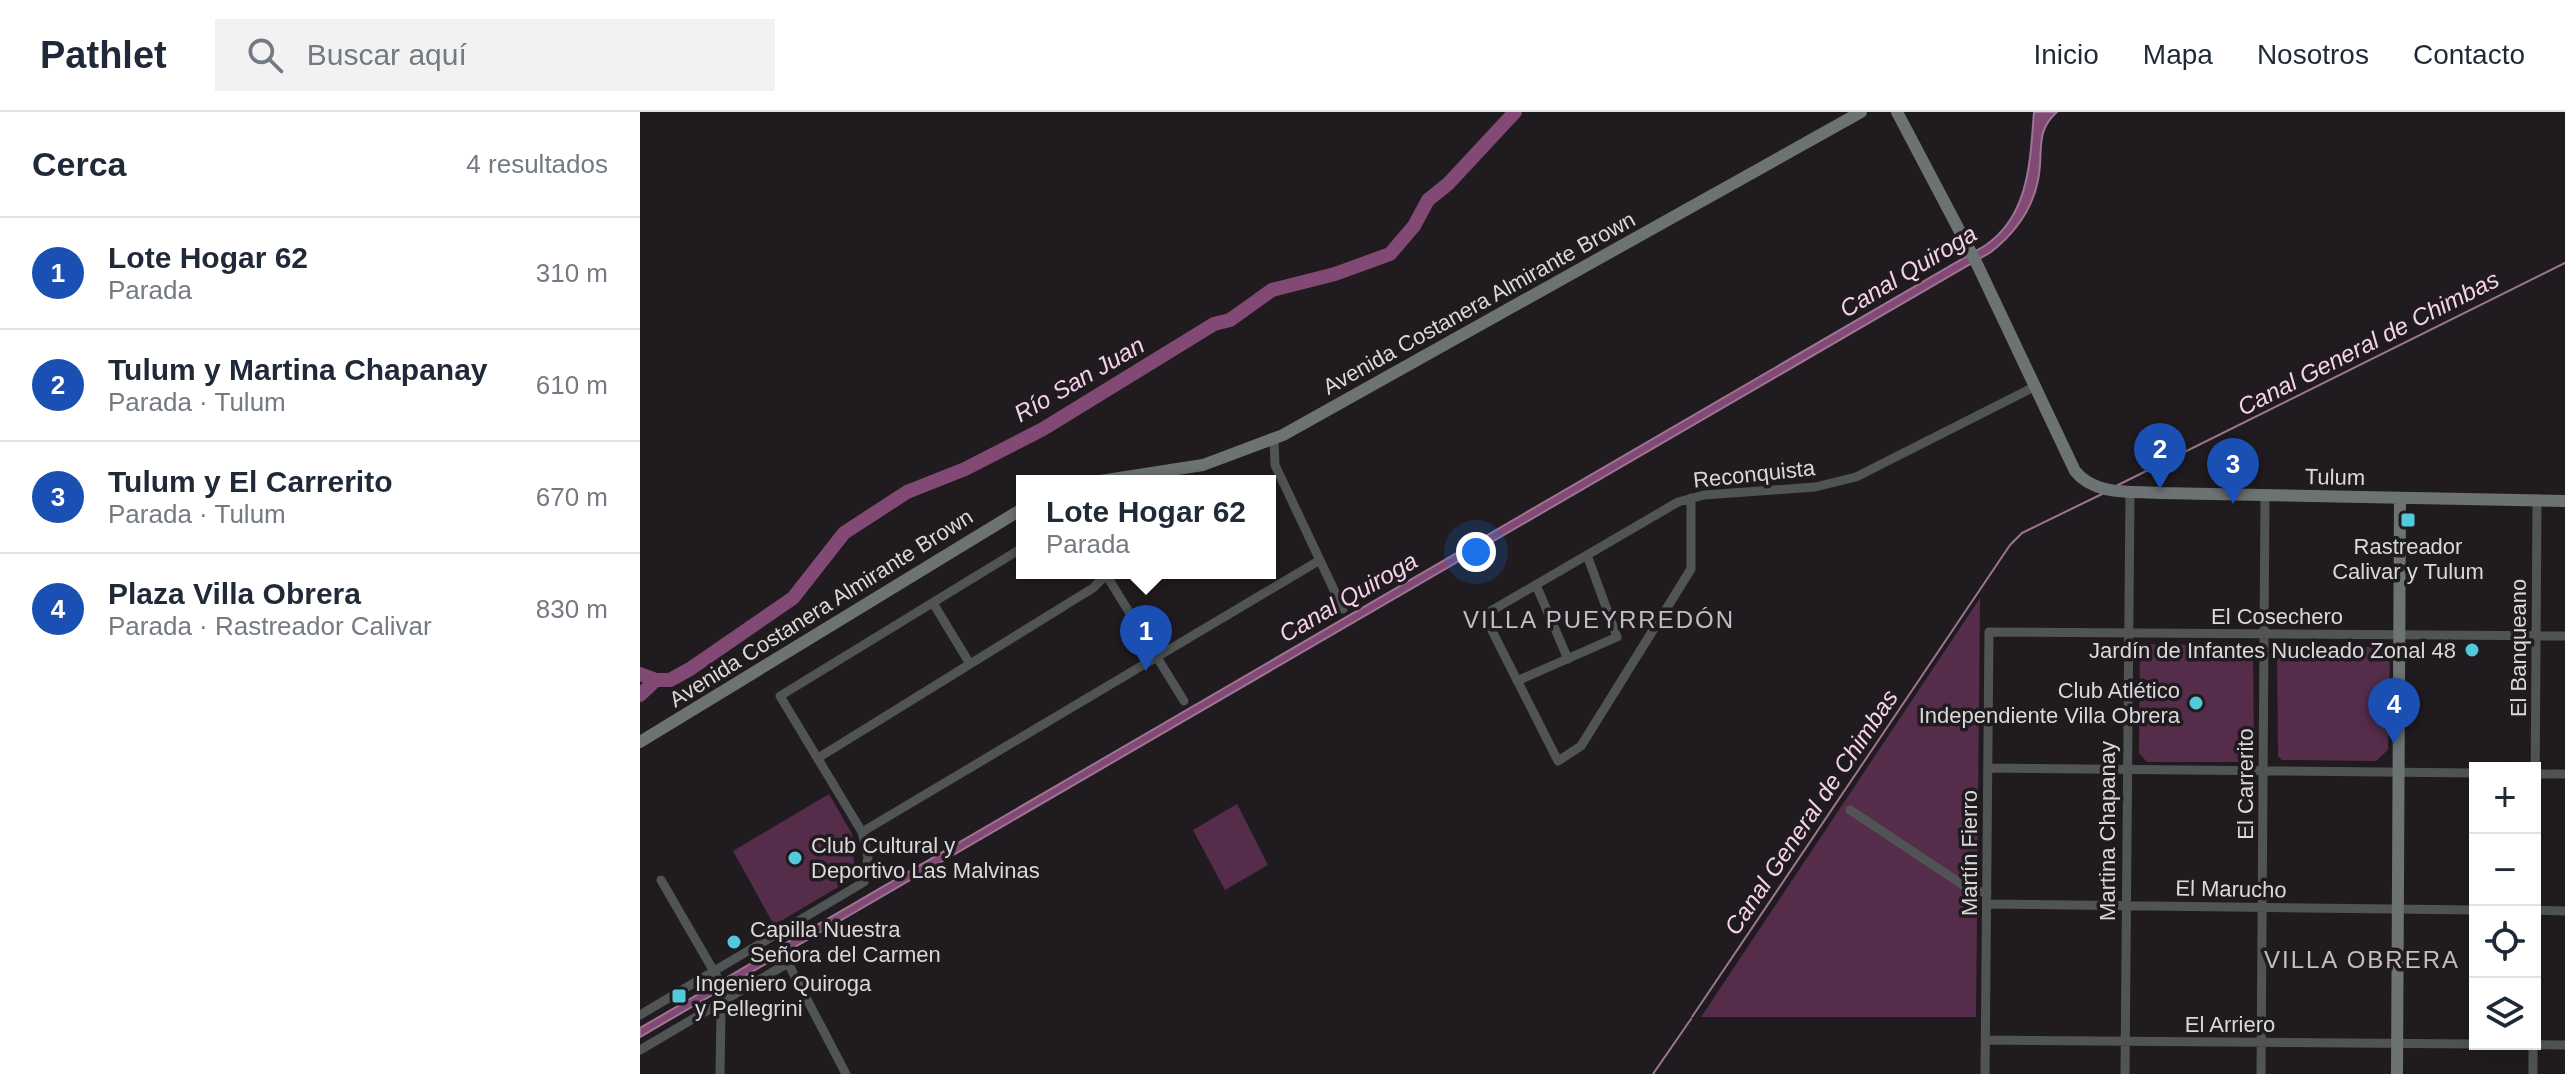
<!DOCTYPE html>
<html lang="es">
<meta charset="utf-8">
<style>
body{margin:0;font-family:Arial,sans-serif;background:#f2f2f3;color:#1f2937}
.controls{position:absolute;right:24px;bottom:24px;display:grid;overflow:hidden;border-radius:0px;box-shadow:0 8px 32px #0002}
.controls button{width:72px;height:72px;display:grid;place-items:center;padding:0;border:0;border-bottom:2px solid #e0e1e3;background:#fff;color:#1f2937;font:40px sans-serif}
.you{position:absolute;left:836px;top:440px;width:28px;height:28px;margin:-20px;border:6px solid #fff;border-radius:50%;background:#1a73e8;box-shadow:0 0 0 12px #1a73e833}
.badge{display:grid;place-items:center;width:52px;height:52px;border-radius:50%;background:#0f766e;color:#fff;font-size:26px;font-weight:700}
.pin{position:absolute;translate:-50% -66px;filter:drop-shadow(0 2px 4px #0008)}
.pin::after{content:'';position:absolute;top:42px;width:28px;height:24px;background:inherit;clip-path:polygon(0 0,100% 0,50% 100%)}
.popup{position:absolute;left:376px;top:363px;width:260px;height:104px;box-sizing:border-box;display:grid;place-content:center;border-radius:0px;background:#fff;filter:drop-shadow(0 2px 6px #0005);font-size:26px;white-space:nowrap;color:#747a83}
.popup b{font-size:30px;color:#1f2937}
.popup::after{content:'';position:absolute;left:50%;top:100%;margin-left:-16px;border:16px solid transparent;border-top-color:#fff}
.list{margin:0;padding:0;list-style:none}
h2{display:flex;justify-content:space-between;align-items:center;height:104px;margin:0;padding:0 32px;font-size:34px}
h2 small{font-size:26px;font-weight:400;color:#747a83}
.list li{display:grid;grid-template-columns:52px 1fr auto;gap:24px;align-items:center;box-sizing:border-box;height:112px;padding:0 32px;border-top:2px solid #e0e1e3}
.list b{display:block;font-size:30px;white-space:nowrap}
.list p{margin:0;font-size:26px;white-space:nowrap;color:#747a83}
.list em{font-size:26px;font-style:normal;color:#747a83}
.icon{flex:none;width:44px;height:44px;fill:none;stroke:currentColor;stroke-width:2;stroke-linecap:round;stroke-linejoin:round}
.map{position:relative;flex:none;width:1925px;height:962px;overflow:hidden}
header{display:flex;align-items:center;gap:48px;box-sizing:border-box;height:112px;padding:0 40px;background:#fff;border-bottom:2px solid #e0e1e3}
header strong{font-size:38px}
nav{display:flex;gap:44px;margin-inline-start:auto;font-size:28px}
.search{width:560px;height:72px;background:#f2f2f3;display:flex;align-items:center;gap:20px;box-sizing:border-box;padding:0 28px;border-radius:0px;color:#747a83;font-size:30px}
main{display:flex}
aside{flex:1;background:#fff}
.map>svg:first-child{display:block}
.green{fill:#552d4b}
.water{fill:#834975;stroke:#9d7493;stroke-width:2}
.lines{fill:none;stroke-linecap:round;stroke-linejoin:round}
.stream{stroke:#9d7493;stroke-width:2}
.river{stroke:#834975;stroke-width:14}
.street{stroke:#505454;stroke-width:9}
.secondary{stroke:#6d7373;stroke-width:12}
.poi-dot{fill:#53cadc;stroke:#201b1f;stroke-width:3}
.labels{text-anchor:middle;dominant-baseline:central;stroke-width:7;stroke-linejoin:round;paint-order:stroke}
.street-label{font-size:22px;fill:#dbd8da;stroke:#201b1f}
.poi-label{font-size:22px;fill:#dbd8da;stroke:#201b1f;text-anchor:start}
.water-label{font-size:24px;font-style:italic;fill:#f5d1ea;stroke:#201b1f}
.neighbourhood-label{font-size:24px;letter-spacing:2px;fill:#c3bcc1;stroke:#201b1f}
</style>
<header>
<strong>Pathlet</strong>
<div class="search"><svg class="icon" aria-label="search" viewBox="0 0 24 24"><circle cx="10" cy="10" r="6"/><path d="M15 15l6 6"/></svg>Buscar aquí</div>
<nav><a>Inicio</a><a>Mapa</a><a>Nosotros</a><a>Contacto</a></nav>
</header>
<main>
<aside>
<h2>Cerca<small>4 resultados</small></h2>
<ul class="list">
<li><span class="badge" style="background:#1a4fb4">1</span><div><b>Lote Hogar 62</b><p>Parada</p></div><em>310 m</em></li>
<li><span class="badge" style="background:#1a4fb4">2</span><div><b>Tulum y Martina Chapanay</b><p>Parada · Tulum</p></div><em>610 m</em></li>
<li><span class="badge" style="background:#1a4fb4">3</span><div><b>Tulum y El Carrerito</b><p>Parada · Tulum</p></div><em>670 m</em></li>
<li><span class="badge" style="background:#1a4fb4">4</span><div><b>Plaza Villa Obrera</b><p>Parada · Rastreador Calivar</p></div><em>830 m</em></li>
</ul>
</aside>
<div class="map">
<svg width="1925" height="962" viewBox="0 0 1925 962">
<rect width="100%" height="100%" fill="#201b1f"/>
<path class="green" d="M1340,486L1336,905H1061Z
M1500,532L1608,534L1613,538L1614,644L1609,650H1507L1499,641Z
M1641,535H1746L1750,539L1748,638L1736,649L1642,648L1638,644L1637,539Z
M189,682L212,722L215,765L134,813L93,739Z
M597,692L628,753L585,778L553,718Z"/>
<path class="water" d="M1394,0H1417C1394,20 1404,40 1398,68C1392,99 1375,121 1351,140L0,925V916L1346,133C1390,102 1390,48 1394,0Z"/>
<g class="lines">
<path class="stream" d="M1478,373L1925,151
M1052,905L1370,433L1382,421L1462,382
M1013,962L1051,907"/>
<path class="river" d="M0,562L16,568H30L50,557L153,486L204,421L267,380L325,357L403,317L574,212L590,208L632,178L695,162L750,142L774,114L788,88L808,72L875,0
M0,583L16,568"/>
<path class="street" d="M634,328L635,353L703,497
M1051,386V457L941,634L918,649L844,503L1038,390L1064,383L1175,375L1216,365L1396,274
M465,461L544,589
M896,473L928,547
M293,491L330,552
M877,569L977,525L947,443
M178,646L453,476L468,461
M1348,656L1835,661
M1895,662H1925
M1895,684L1897,389
M1210,698L1332,779L1347,780
M222,720L680,448
M21,768L87,882L81,899L80,962
M1347,792L1835,798
M1895,798L1925,799
M0,903L224,770L228,745L222,720L140,584L382,436
M1346,928L1835,932
M1835,932L1925,933
M0,938L148,851L206,962
M1345,962L1349,520L1925,524
M1485,962L1490,379
M1621,962L1625,383
M1893,962V932"/>
<path class="secondary" d="M1257,0L1336,150L1435,359C1455,384 1491,379 1520,381L1925,389
M460,369L563,353L643,323L1221,0
M0,630L382,397
M1757,962L1760,386"/>
</g>
<g class="poi-dot">
<rect x="1760" y="400" width="16" height="16" rx="4"/>
<circle cx="1832" cy="538" r="8"/>
<circle cx="1556" cy="591" r="8"/>
<circle cx="155" cy="746" r="8"/>
<circle cx="94" cy="830" r="8"/>
<rect x="31" y="876" width="16" height="16" rx="4"/>
</g>
<g class="labels">
<g class="street-label">
<text transform="translate(839 191) rotate(-29)">Avenida Costanera Almirante Brown</text>
<text transform="translate(1114 362) rotate(-6)">Reconquista</text>
<text transform="translate(1695 365) rotate(1)">Tulum</text>
<text transform="translate(181 496) rotate(-32)">Avenida Costanera Almirante Brown</text>
<text x="1637" y="504">El Cosechero</text>
<text transform="translate(1878 536) rotate(-90)">El Banqueano</text>
<text transform="translate(1605 672) rotate(-90)">El Carrerito</text>
<text transform="translate(1467 719) rotate(-90)">Martina Chapanay</text>
<text transform="translate(1329 741) rotate(-90)">Martín Fierro</text>
<text transform="translate(1591 777) rotate(1)">El Marucho</text>
<text x="1590" y="912">El Arriero</text>
</g>
<g class="poi-label">
<text x="1768" y="434" text-anchor="middle">Rastreador<tspan x="1768" dy="25">Calivar y Tulum</tspan></text>
<text x="1816" y="538" text-anchor="end">Jardín de Infantes Nucleado Zonal 48</text>
<text x="1540" y="578" text-anchor="end">Club Atlético<tspan x="1540" dy="25">Independiente Villa Obrera</tspan></text>
<text x="171" y="733">Club Cultural y<tspan x="171" dy="25">Deportivo Las Malvinas</tspan></text>
<text x="110" y="817">Capilla Nuestra<tspan x="110" dy="25">Señora del Carmen</tspan></text>
<text x="55" y="871">Ingeniero Quiroga<tspan x="55" dy="25">y Pellegrini</tspan></text>
</g>
<g class="water-label">
<text transform="translate(1268 159) rotate(-31)">Canal Quiroga</text>
<text transform="translate(1728 231) rotate(-27)">Canal General de Chimbas</text>
<text transform="translate(439 267) rotate(-30)">Río San Juan</text>
<text transform="translate(708 485) rotate(-30)">Canal Quiroga</text>
<text transform="translate(1171 700) rotate(-56)">Canal General de Chimbas</text>
</g>
<g class="neighbourhood-label">
<text x="959" y="507">VILLA PUEYRREDÓN</text>
<text x="1722" y="847">VILLA OBRERA</text>
</g>
</g>
</svg>
<div class="controls">
<button>+</button>
<button>−</button>
<button><svg class="icon" aria-label="locate" viewBox="0 0 24 24"><circle cx="12" cy="12" r="6"/><path d="M12 2v4M12 18v4M2 12h4M18 12h4"/></svg></button>
<button><svg class="icon" aria-label="layers" viewBox="0 0 24 24"><path d="M12 4l9 5-9 5-9-5zM3 14l9 5 9-5"/></svg></button>
</div>
<div class="you"></div>
<div class="pin badge" style="left:506px;top:559px;background:#1a4fb4">1</div>
<div class="popup"><b>Lote Hogar 62</b>Parada</div>
<div class="pin badge" style="left:1520px;top:377px;background:#1a4fb4">2</div>
<div class="pin badge" style="left:1593px;top:392px;background:#1a4fb4">3</div>
<div class="pin badge" style="left:1754px;top:632px;background:#1a4fb4">4</div>
</div>
</main>
